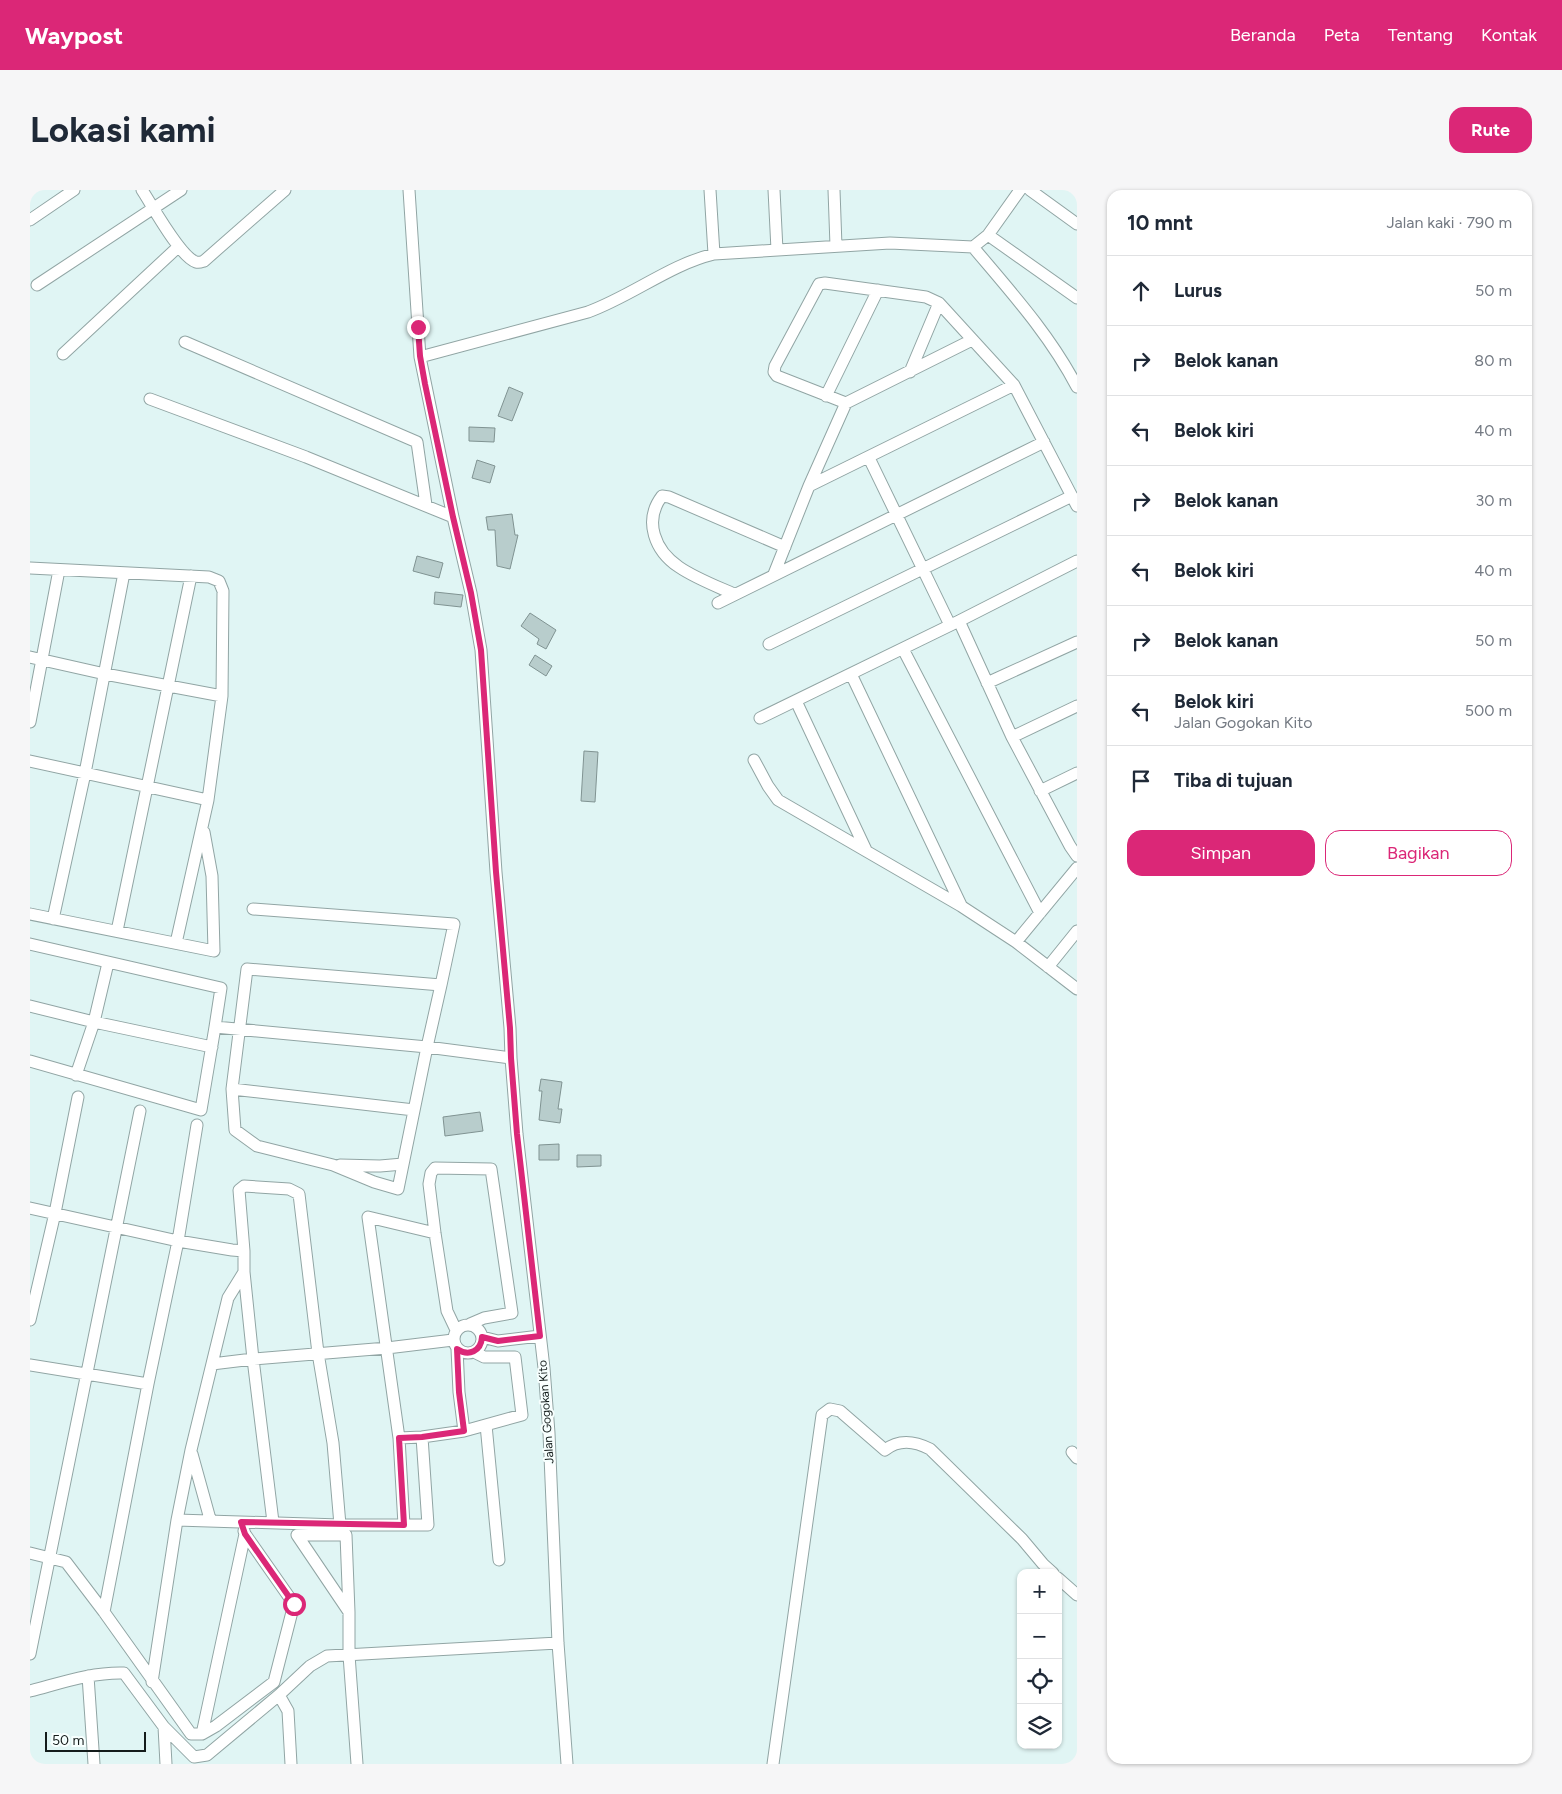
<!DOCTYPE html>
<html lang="id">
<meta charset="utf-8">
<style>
body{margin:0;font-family:Figtree,sans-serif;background:#f6f6f7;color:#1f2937}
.controls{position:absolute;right:15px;bottom:15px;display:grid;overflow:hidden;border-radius:10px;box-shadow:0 1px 4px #0004}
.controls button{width:45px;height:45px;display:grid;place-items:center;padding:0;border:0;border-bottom:1px solid #e0e1e3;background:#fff;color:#1f2937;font:25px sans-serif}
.scale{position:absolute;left:15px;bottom:12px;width:101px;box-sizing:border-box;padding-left:5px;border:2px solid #141c1b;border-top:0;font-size:14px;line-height:18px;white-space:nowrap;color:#141c1b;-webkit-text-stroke:4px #f7fffe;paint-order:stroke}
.stop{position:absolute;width:15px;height:15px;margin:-11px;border:4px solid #db2777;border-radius:50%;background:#fff}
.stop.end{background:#db2777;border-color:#fff;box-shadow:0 1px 5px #0008}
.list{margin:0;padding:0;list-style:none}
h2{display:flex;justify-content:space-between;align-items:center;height:65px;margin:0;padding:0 20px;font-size:21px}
h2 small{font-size:16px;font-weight:400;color:#747a83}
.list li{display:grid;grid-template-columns:32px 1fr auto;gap:15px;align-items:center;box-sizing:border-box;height:70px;padding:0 20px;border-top:1px solid #e0e1e3}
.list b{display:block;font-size:19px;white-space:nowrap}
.list p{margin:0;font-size:16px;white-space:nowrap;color:#747a83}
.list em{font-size:16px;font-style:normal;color:#747a83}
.actions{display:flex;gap:10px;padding:15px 20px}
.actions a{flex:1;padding:11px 0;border:1px solid #db2777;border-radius:15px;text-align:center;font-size:18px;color:#db2777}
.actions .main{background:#db2777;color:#fff}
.icon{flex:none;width:28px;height:28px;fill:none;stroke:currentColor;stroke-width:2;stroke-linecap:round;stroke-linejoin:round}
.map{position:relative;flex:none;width:1047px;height:1574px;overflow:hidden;border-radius:15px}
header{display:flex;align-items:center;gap:30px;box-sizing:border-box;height:70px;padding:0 25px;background:#db2777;color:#fff}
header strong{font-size:24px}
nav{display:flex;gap:28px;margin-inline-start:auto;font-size:18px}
.intro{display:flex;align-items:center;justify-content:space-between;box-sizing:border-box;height:120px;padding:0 30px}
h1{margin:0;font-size:35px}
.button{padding:12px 22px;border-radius:15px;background:#db2777;color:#fff;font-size:18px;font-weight:700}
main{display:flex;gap:30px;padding:0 30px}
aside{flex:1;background:#fff;border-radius:15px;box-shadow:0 1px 4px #0004}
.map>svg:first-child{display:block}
.building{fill:#b8cdcc;stroke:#809392}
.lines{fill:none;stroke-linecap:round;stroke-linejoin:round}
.minor-casing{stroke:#91a5a4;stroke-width:13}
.minor{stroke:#fff;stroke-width:11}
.route{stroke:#db2777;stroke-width:6}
.labels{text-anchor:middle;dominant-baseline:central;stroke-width:4;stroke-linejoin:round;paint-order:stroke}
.street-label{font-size:12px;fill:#141c1b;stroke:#f7fffe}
</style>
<header>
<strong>Waypost</strong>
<nav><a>Beranda</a><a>Peta</a><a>Tentang</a><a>Kontak</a></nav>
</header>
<div class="intro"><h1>Lokasi kami</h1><a class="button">Rute</a></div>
<main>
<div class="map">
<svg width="1047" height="1574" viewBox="0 0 1047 1574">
<rect width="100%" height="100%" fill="#e0f5f4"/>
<path class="building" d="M479,197L493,203L482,231L468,226Z
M439,237L465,238L464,252L439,251Z
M447,270L465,276L460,293L442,288Z
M482,324L485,345H488L480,379L467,376L465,340H458L456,327Z
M387,366L413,373L409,388L383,381Z
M405,402L433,405L431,417L404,414Z
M500,423L526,440L516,459L507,454L509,449L491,436Z
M505,465L522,476L516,486L499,475Z
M554,561L568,562L565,612L551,611Z
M511,889L532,892L528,919H532L530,933L509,930L512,901H509Z
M450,922L453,941L415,946L413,927Z
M529,954V970H509V955Z
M547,965H571V976L547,977Z"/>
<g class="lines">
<defs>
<path id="minor" d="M112,0C122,15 150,67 166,72C169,73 171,72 174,71L255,0
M379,0L390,167L423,327L441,403L451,460L466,682L480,838L481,868L487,944L514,1178L519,1243L528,1453L537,1574
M680,0L684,64
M744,0L747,60
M804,0L806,56
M1000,0L1047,34
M0,30L44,0
M958,45L1047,108
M943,57C981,102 1020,145 1047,197
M7,95L151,0
M942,150L816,213L747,186L744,182L745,176L789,94L795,93L896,107L909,113L984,195L1047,316
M155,152L387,252L396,315
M33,164L148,57
M390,167L558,122C602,106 639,75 684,64L860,53L943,57L958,45L990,0
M880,182L909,113
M796,206L848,100
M120,209L276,267L423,327
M839,268L920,435
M779,296L984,195
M0,378L179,387L189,391L193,401L192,506L178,610L146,753
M744,384L779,296L816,213
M704,404C686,396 665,388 649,377C625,361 613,331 632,306L639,307L755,357
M688,413L1014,252
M929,431L982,547L1040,656L1047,666
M739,454L1042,306
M873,459L1010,723
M0,467L75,484L192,506
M821,484L931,715
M957,493L1047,452
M766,511L836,660
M730,528L929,431L1047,371
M0,532L29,380
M982,547L1047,516
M724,570L738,596L748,610L931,716L986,752L1047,799
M0,571L178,610
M1010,601L1047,583
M223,719L424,734L411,795L217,779L202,899L205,940L227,956L303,975L344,992L368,999L397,857L411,795
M0,724L184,761L182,686L174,642
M23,729L55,583L94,383
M87,741L161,386
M986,752L1047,678
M0,754L191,798L185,837L397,857L481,868
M1018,777L1047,741
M0,816L64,832L182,857
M0,871L171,920L185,837
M46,885L64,832L78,773
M202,899L384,920
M310,975L350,976L373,974
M0,1018L148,1051L202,1060L214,1061V1082L223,1169L357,1158L423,1150
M405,1043L338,1027L369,1248L392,1247L434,1241L492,1225L485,1167H454L444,1162
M214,1061L209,1000L214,996L259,999L269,1004L288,1163L303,1253L310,1335
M0,1130L25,1023L48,907
M424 1149a14 14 0 1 1 28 0a14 14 0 1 1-28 0Z
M426,1140L417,1121L405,1043L399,994L401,983L405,978L461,979L482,1123L454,1128L440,1134
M452,1147L468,1151L510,1146
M427,1159L429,1202L434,1241
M182,1174L223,1169L243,1332
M0,1175L118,1194
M456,1235L469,1370
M369,1248L374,1335
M1042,1262L1047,1268
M162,1264L180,1329
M147,1330L310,1335H398L392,1247
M267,1345L319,1422V1465L327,1574
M267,1345H316L319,1422
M0,1363L36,1372L74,1422L161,1544H172L186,1536L244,1492L264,1414L215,1344
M1028,1388L1047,1405
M74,1422L118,1194L148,1051L167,935
M0,1464L110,921
M58,1486L64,1574
M122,1492L147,1330L161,1260L198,1108L214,1082
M0,1501C31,1493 61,1482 94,1483L134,1537L164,1567L177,1565L249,1505L280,1476L297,1466L528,1453
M249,1505L258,1521L261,1574
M134,1537L136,1574
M172,1544L215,1344L214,1341
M743,1574L792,1225L800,1219L810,1221L855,1260C869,1249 884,1251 900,1259L992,1349L1013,1374L1023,1383"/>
</defs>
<use href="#minor" class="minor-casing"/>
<use href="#minor" class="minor"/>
</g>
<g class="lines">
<path class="route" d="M264,1414L215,1344L211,1332L374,1335L369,1248L392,1247L434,1241L429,1202L427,1159C439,1167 451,1161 452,1147L468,1151L510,1146L487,944L481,868L480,838L466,682L451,460L441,403L423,327L395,194L390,166L388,137"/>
</g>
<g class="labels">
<g class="street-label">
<text transform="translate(516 1222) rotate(-94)">Jalan Gogokan Kito</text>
</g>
</g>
</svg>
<div class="controls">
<button>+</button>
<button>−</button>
<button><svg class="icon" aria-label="locate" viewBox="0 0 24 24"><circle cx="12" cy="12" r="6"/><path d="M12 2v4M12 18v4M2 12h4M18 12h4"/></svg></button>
<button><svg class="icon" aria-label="layers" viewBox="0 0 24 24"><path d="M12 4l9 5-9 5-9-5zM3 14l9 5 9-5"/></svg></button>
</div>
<div class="scale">50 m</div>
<div class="stop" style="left:264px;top:1414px"></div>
<div class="stop end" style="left:388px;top:137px"></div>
</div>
<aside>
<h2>10 mnt<small>Jalan kaki · 790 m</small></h2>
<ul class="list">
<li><svg class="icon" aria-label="ahead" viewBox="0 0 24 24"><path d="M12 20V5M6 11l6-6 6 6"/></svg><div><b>Lurus</b></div><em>50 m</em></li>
<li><svg class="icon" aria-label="right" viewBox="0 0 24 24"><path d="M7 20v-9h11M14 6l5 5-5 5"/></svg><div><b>Belok kanan</b></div><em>80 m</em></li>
<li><svg class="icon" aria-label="left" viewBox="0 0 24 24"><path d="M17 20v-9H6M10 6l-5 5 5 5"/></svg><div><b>Belok kiri</b></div><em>40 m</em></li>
<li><svg class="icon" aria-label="right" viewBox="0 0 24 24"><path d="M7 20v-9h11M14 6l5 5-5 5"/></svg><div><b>Belok kanan</b></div><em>30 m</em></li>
<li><svg class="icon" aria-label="left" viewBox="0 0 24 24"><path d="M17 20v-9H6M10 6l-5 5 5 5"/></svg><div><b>Belok kiri</b></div><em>40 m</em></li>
<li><svg class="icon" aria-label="right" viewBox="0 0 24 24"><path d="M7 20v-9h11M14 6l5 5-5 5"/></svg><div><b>Belok kanan</b></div><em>50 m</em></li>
<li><svg class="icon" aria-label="left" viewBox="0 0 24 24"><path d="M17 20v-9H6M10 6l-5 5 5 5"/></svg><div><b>Belok kiri</b><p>Jalan Gogokan Kito</p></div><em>500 m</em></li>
<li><svg class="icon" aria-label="arrive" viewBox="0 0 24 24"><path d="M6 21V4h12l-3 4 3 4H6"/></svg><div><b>Tiba di tujuan</b></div></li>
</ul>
<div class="actions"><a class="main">Simpan</a><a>Bagikan</a></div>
</aside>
</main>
